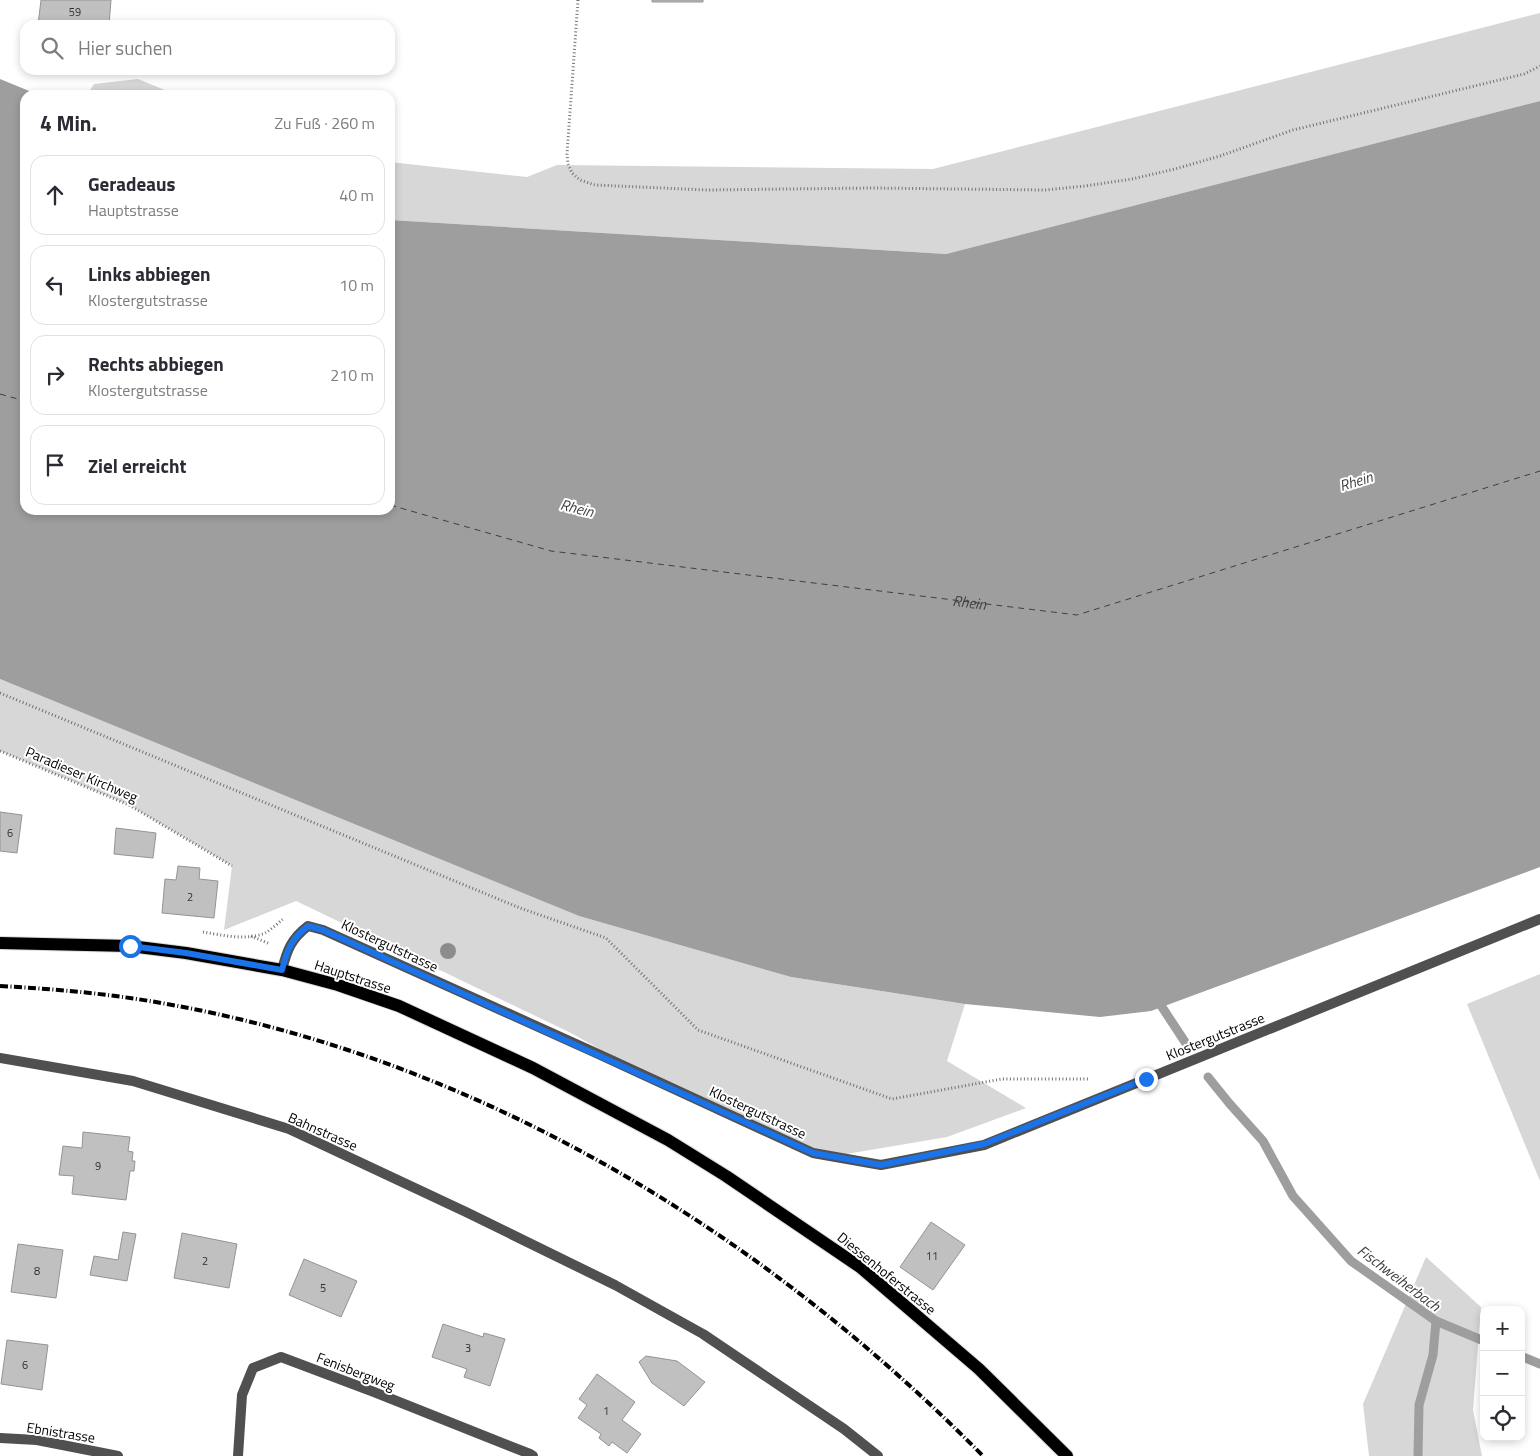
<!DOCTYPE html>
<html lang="de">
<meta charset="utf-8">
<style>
body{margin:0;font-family:"Titillium Web",sans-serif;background:#f2f2f3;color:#2b2b33}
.controls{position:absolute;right:15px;bottom:15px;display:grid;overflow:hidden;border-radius:10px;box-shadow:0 2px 8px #0003}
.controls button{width:45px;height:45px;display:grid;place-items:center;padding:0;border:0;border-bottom:1px solid #e1e1e2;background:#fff;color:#2b2b33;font:25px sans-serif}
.stop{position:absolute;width:15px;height:15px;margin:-11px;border:4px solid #1a73e8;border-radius:50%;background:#fff}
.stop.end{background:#1a73e8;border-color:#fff;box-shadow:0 1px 5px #0008}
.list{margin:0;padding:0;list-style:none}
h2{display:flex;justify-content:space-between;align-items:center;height:65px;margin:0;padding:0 20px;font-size:21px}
h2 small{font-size:16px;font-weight:400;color:#7c7c81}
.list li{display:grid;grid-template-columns:32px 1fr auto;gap:15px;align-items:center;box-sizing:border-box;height:80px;margin:0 10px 10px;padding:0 10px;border:1px solid #e1e1e2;border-radius:15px}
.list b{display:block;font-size:19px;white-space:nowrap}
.list p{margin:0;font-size:16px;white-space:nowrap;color:#7c7c81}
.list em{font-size:16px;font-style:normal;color:#7c7c81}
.icon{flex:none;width:28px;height:28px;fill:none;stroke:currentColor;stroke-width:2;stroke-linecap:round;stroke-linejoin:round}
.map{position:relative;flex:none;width:1540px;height:1456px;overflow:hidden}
.search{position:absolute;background:#fff;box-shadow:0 2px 8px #0003;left:20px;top:20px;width:375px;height:55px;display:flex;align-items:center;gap:12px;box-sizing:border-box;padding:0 18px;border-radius:15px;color:#7c7c81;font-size:19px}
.panel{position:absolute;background:#fff;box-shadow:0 2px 8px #0003;left:20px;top:90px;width:375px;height:425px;border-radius:15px}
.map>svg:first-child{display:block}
.green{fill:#d7d7d7}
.water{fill:#9e9e9e}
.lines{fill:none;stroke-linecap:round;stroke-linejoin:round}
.stream{stroke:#9e9e9e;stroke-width:9}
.ferry{stroke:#3f3f3f;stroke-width:1;stroke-dasharray:6 5;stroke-linecap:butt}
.building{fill:#c0c0c0;stroke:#949494}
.primary-casing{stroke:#dbdbdb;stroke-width:14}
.path{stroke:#727272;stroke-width:3;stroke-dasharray:1 2.5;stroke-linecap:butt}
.minor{stroke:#505050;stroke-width:10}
.primary{stroke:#000;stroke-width:12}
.rail{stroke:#000;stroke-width:4;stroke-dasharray:8 2.5 1 2.5;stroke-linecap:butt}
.tree{fill:#8c8c8c}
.route{stroke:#1a73e8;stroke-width:6}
.labels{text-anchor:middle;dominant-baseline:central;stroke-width:4;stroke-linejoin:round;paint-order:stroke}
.number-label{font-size:11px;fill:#303030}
.street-label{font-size:14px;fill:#000;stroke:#fff}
.water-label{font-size:15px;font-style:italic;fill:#3f3f3f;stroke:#fff}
</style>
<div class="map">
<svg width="1540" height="1456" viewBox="0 0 1540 1456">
<rect width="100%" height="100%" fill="#fff"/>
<path class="green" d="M1540,13V101L946,254L390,220V162L527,177L557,165L933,169Z
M138,79L177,95H87L94,84Z
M0,679L579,916L791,977L965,1004L947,1061L1026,1108L947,1137L817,1159L716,1114L571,1033L296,901L224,930L232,866L129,805L0,751Z
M1540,974V1181L1467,1004Z
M1426,1257L1481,1307L1473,1410L1482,1456H1369L1363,1404Z"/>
<path class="water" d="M0,79L39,95H25V510H390V220L946,254L1540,101V867L1151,1011L1100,1017L965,1004L791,977L579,916L0,679Z"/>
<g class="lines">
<path class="stream" d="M1162,1007L1185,1042
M1208,1077L1229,1103L1263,1141L1293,1196L1351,1261L1436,1321L1433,1355L1419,1405L1418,1456
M1436,1321L1484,1341
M1521,1356L1540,1364"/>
<g class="ferry">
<path d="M0,394L25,401"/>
<path id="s1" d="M390,505L551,551L1077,615L1540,471"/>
</g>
</g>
<path class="building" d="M41,0H111L109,25H38Z
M652,0H703V2H652Z
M0,812L22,815L17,853L0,851Z
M116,828L156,833L153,858L114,854Z
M178,866L200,868L199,879L218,881L214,918L162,913L165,879L176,880Z
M83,1132L130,1137L128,1151L133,1152L132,1161H135L134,1171H130L126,1200L72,1194L74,1176L59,1175L63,1146L82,1148Z
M931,1222L965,1245L933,1290L900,1267Z
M123,1232L136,1234L127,1281L90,1275L94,1256L118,1260Z
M182,1233L237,1244L229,1288L174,1278Z
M18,1244L63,1250L56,1298L11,1292Z
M304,1259L357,1281L341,1317L289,1295Z
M443,1324L483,1337L484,1333L505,1339L490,1386L464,1377L467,1369L432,1357Z
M7,1340L48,1345L42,1390L1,1384Z
M646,1356L677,1361L705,1382L684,1406L652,1383L639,1362Z
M597,1374L635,1402L622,1420L641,1434L627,1453L612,1442L609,1446L599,1438L601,1434L578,1418L587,1405L579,1399Z"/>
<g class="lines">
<defs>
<path id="primary" d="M0,943L130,946L186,953L282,970L338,985L399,1006L533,1068L668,1140L726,1176L860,1267L979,1369L1067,1456"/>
</defs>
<use href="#primary" class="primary-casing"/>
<path class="path" d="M578,0L567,154L568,164L572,173L580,180L595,185L707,190L871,188L1045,190L1085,186L1132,179L1175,169L1220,156L1293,130L1524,74L1540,66
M0,693L520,908L606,938L698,1030L892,1099L1002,1079H1090
M0,751L129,805L232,866
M203,932C222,935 246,941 265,933C271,930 278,923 283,919
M251,936L270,944"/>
<path class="minor" d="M282,970C287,950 291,939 308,926L323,930L596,1053L813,1153L881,1165L984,1145L1540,919
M0,1058L133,1081L289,1129L466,1212L615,1285L703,1334L844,1429L878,1456
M0,1438L37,1440L118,1456
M238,1456L242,1395L253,1368L281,1357L374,1392L530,1454L533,1456"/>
<use href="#primary" class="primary"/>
<path class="rail" d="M0,986C56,989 112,994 167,1004C480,1060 762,1232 983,1456"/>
</g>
<circle class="tree" cx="448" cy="951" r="8"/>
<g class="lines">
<path class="route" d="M130,946L186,953L282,970C287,950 291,939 308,926L323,930L813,1153L881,1165L984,1144L1146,1079"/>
</g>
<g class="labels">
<g class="number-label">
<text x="75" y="12">59</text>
<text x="10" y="833">6</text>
<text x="190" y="897">2</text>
<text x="98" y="1166">9</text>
<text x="932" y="1256">11</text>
<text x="205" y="1261">2</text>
<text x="37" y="1271">8</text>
<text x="323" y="1288">5</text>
<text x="468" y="1348">3</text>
<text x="25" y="1365">6</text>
<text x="606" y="1411">1</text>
</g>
<g class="street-label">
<text transform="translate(82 774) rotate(23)">Paradieser Kirchweg</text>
<text transform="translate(390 945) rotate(25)">Klostergutstrasse</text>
<text transform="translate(353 976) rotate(18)">Hauptstrasse</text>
<text transform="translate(1215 1036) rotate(-22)">Klostergutstrasse</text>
<text transform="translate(758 1112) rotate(25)">Klostergutstrasse</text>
<text transform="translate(323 1131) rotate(24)">Bahnstrasse</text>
<text transform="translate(887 1273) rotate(39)">Diessenhoferstrasse</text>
<text transform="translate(356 1371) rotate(21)">Fenisbergweg</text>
<text transform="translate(61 1432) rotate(9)">Ebnistrasse</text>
</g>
<g class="water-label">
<text transform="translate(1356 481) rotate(-17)">Rhein</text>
<text transform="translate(577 508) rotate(14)">Rhein</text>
<text stroke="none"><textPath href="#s1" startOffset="589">Rhein</textPath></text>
<text transform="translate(1399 1278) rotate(37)">Fischweiherbach</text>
</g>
</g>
</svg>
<div class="controls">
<button>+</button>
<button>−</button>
<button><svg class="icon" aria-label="locate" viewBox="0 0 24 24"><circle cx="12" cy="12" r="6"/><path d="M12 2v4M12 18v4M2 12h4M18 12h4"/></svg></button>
</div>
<div class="stop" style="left:130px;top:946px"></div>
<div class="stop end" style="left:1146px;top:1079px"></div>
<div class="search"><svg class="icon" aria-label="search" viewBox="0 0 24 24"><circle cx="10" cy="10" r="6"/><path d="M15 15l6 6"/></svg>Hier suchen</div>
<section class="panel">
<h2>4 Min.<small>Zu Fuß · 260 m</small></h2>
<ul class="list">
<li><svg class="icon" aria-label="ahead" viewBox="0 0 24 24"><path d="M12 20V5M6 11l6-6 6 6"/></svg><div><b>Geradeaus</b><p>Hauptstrasse</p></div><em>40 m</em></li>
<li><svg class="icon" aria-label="left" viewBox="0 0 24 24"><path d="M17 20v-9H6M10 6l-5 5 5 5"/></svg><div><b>Links abbiegen</b><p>Klostergutstrasse</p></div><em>10 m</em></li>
<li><svg class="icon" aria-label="right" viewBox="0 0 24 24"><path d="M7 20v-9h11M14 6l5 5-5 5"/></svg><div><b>Rechts abbiegen</b><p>Klostergutstrasse</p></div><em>210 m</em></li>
<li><svg class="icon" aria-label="arrive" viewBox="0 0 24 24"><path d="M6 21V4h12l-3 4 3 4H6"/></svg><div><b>Ziel erreicht</b></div></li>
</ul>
</section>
</div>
